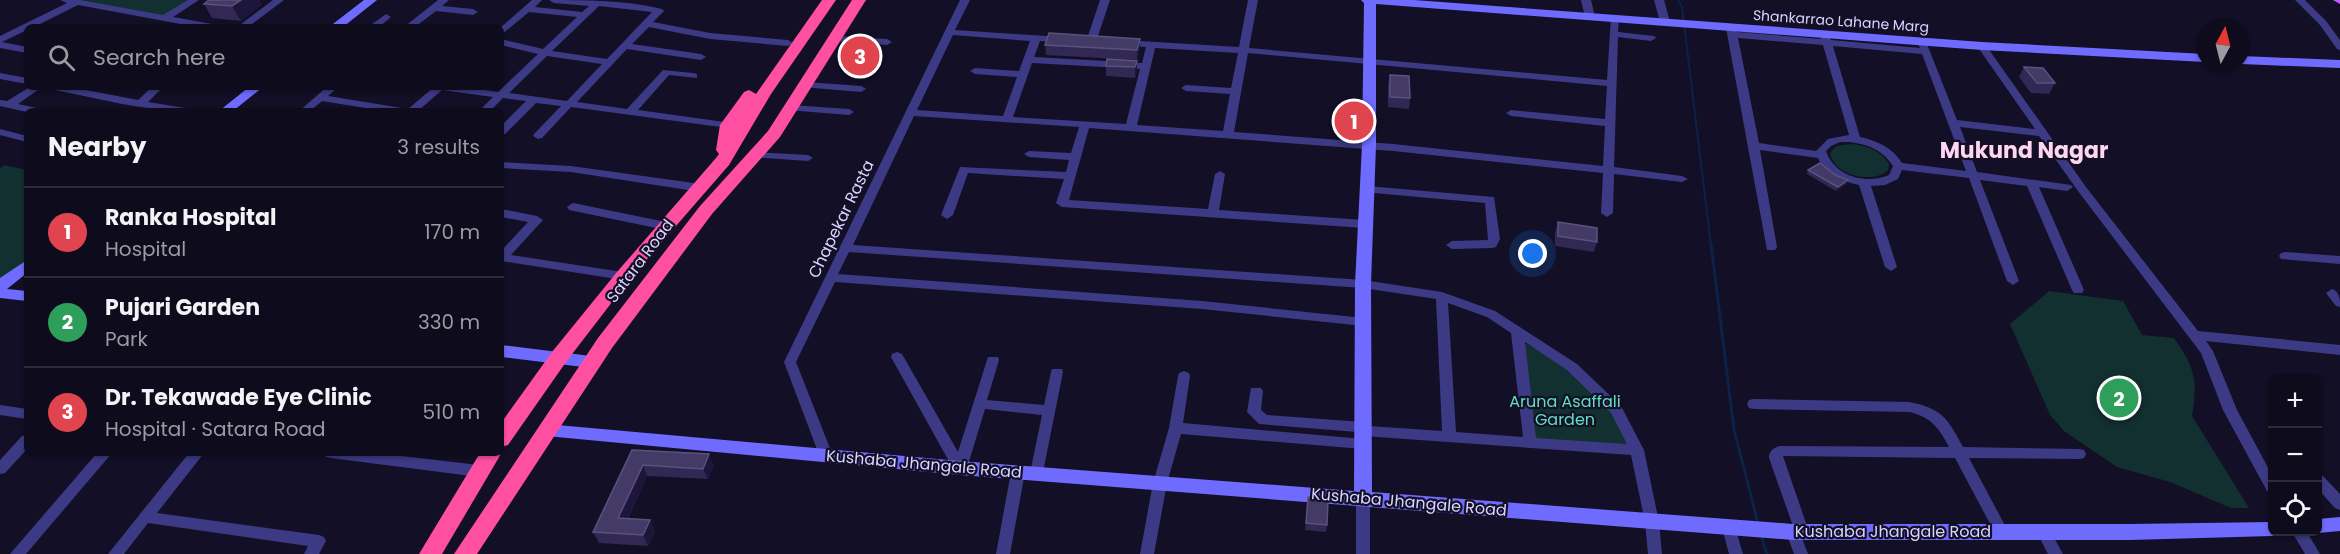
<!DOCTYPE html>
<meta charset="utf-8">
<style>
body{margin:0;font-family:Poppins,sans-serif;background:#1c1929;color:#f1f3f6}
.controls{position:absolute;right:18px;bottom:18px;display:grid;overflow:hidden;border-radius:9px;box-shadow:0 2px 4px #0004}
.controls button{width:54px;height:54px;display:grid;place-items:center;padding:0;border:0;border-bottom:2px solid #2e2b3b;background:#0e0b1c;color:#f1f3f6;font:30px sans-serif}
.compass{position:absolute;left:2196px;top:18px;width:54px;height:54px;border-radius:50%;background:#0e0b1c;box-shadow:0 2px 4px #0004;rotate:7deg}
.you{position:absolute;left:1533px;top:254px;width:21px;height:21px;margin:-15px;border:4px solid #fff;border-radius:50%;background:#1a73e8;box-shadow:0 0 0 9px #1a73e833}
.badge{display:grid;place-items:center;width:39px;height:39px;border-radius:50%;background:#00e5ff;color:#fff;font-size:20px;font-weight:700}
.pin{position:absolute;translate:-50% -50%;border:3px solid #fff;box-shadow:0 2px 6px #0006}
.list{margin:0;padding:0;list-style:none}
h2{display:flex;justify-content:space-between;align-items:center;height:78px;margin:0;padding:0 24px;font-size:26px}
h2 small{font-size:20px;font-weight:400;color:#9b9ba3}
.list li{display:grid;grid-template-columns:39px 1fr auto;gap:18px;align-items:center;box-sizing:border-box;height:90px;padding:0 24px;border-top:2px solid #2e2b3b}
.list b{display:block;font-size:22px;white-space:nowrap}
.list p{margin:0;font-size:20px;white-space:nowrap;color:#9b9ba3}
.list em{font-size:20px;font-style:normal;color:#9b9ba3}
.icon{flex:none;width:33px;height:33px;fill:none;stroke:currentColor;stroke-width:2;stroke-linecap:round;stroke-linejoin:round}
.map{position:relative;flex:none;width:2340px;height:554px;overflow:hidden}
.search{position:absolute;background:#0e0b1c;box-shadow:0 2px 4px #0004;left:24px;top:24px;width:480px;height:66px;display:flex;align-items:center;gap:15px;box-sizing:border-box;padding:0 21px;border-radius:9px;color:#9b9ba3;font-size:22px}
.panel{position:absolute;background:#0e0b1c;box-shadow:0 2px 4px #0004;left:24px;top:108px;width:480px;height:348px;border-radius:9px}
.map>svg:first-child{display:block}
.green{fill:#12302f}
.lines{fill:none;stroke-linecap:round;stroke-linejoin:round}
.stream-far1{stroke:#0c2248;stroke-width:2}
.stream{stroke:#0c2248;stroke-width:3}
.street{fill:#3d3a85;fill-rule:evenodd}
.secondary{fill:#6f6bff;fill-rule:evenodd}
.primary{fill:#c25bff;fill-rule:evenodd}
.highway{fill:#ff4fa3;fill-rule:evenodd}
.wall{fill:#312854}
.shaded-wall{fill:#1d163a}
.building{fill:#433a66;stroke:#5a527e;stroke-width:1.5}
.labels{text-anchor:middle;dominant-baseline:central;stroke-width:4.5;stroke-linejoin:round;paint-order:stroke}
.far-street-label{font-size:14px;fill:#d9d4ff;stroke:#130f26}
.street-label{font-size:16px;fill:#d9d4ff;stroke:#130f26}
.park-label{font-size:16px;fill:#5fe0c0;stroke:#130f26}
.district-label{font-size:22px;font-weight:bold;fill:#ffd6f0;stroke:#130f26}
</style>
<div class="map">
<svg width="2340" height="554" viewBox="0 0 2340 554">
<rect width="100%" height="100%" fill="#130f26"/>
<path class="green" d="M82,0H194L164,19L75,3Z
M1850,144C1865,145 1881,150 1889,164L1888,170C1873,185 1833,175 1830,153L1836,146Z
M4,165L27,170V265L0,286V168Z
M2049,291L2123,301L2142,335L2174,338C2195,367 2198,381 2192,416L2249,508H2231L2170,482L2117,467L2064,431L2050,415L2010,324Z
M1518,340L1572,367L1610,408L1631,446L1536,442Z"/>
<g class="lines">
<path class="stream-far1" d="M1678,0L1682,7L1711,246"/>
<path class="stream" d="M1711,244L1734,430L1758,523
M1761,536L1767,554"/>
<path class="street" d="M60,0H80L163,15L188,0H199L173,17L212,24L217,27H197L78,5L34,27H27V30L2,42L27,47V53L0,48V36L67,3Z
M273,0H284L248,27H237Z
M438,0H449L442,6L473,9L478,12L473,15L436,11L415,27H404Z
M532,0H542L535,7L582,12L589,6L554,3L549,0C587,0 625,0 662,9L664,11L653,22L710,33L788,40L793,43L788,46L710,39L649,27L632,44L701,54L706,57L701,60L627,49L577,102L627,109L663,70L693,73L697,74V78L669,75L638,110L732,123L733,125L732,127L728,128L571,107L542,138L538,139L533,136L534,134L561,106L536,103L505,134L501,135V126L526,101L503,98L490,111H479L493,97L442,90L418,111H384L322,101L310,111H299L327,87H338L328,96L408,109L434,87H463L498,92L538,54L501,45V39L543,49L577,17L529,12L501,35V27ZM599,6L652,12L607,59L552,51ZM547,56L602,64L567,101L509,93Z
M960,0H970L955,30L1061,37L1066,40L1061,43L1040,41L1034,57L1142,63L1146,47L1120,45L1118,43L1123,40L1239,47L1248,0H1258L1249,48L1607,80L1611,16L1614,15L1619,18L1618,32L1654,36L1656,38L1651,41L1618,37L1614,167L1682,176L1688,179L1682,182L1614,174L1613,213L1607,217L1601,213L1603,173L1393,151L1089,128L1069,200L1208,209L1215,174L1220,171L1225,174L1219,210L1364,220L1370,224L1364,228L1062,207L1056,203L1064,179L968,173L953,215L947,219L941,215L960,167L1066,172L1069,160L1029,157L1024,154L1029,151L1071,153L1079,127L914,116L853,245L1363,280L1442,292L1495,311L1577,364L1621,406L1644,450L1659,522L1662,554H1648L1645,522L1631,455L1363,436L1358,435L1357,432L1259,424L1247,412L1251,388H1261L1263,391L1261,410L1267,415L1363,422L1369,426L1442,431L1436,299L1363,288L849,252L838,274L1202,301L1364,318L1370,322L1364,326L1202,309L835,282L796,362L833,456L831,460L826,461L821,460L784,362ZM953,35L1030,41L1019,71L975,68L970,71L975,74L1017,77L1003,116L917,110ZM1155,48L1238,53L1231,88L1186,85L1181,88L1186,91L1230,94L1223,131L1137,125ZM1248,53L1607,86L1605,119L1511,110L1506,113L1511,116L1605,126L1603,166L1393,144L1234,132ZM1032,63L1140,69L1126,124L1013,117ZM1448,303L1487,317L1511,333L1523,437L1456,432ZM1525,342L1567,370L1611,413L1627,444L1536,438Z
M1100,0H1110L1096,42L1091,45L1088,44L1086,42Z
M1581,0H1591L1595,17L1593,19L1590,20L1585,17Z
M1654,0H1664L1670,22L1668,24H1662L1660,22Z
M2295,0H2305L2326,21L2340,40V50L2337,49L2320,25Z
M386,14L391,17L379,27H368Z
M1731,25L1734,26L1737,32L1821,39L1820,36L1825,33L1828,34L1831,40L1920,48L1917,41L1919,39H1925L1957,120L2035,129L1977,46L1979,44H1985L2086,187L2198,331L2340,345V355L2206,341L2213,351L2237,410L2272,475V492L2267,491L2223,410L2201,353L2078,191L2039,136L1960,127L1977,172L2071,185L2073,187L2067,191L2039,187L2084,290L2082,293H2074L2072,290L2027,186L1980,180L2019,281L2013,285L2007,281L1969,178L1902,170L1898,179L1885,185L1871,186L1897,267L1891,271L1885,267L1859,185C1842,181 1825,175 1818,158L1760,150L1777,247L1775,250H1767L1726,28ZM1738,38L1823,45L1849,135L1828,139L1816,151L1759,143ZM1833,46L1922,54L1966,171L1902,163C1892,147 1877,141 1860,137ZM1840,142C1861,141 1882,148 1893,166L1889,175C1866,185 1834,176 1826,151L1831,146Z
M835,36L887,39L892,42L887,45L832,41L830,39Z
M0,73L27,78V84L0,79Z
M806,82L861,86L866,89L861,92L802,87V83Z
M30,87H42L18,104L42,109L43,111L27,112L0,106V100L7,101Z
M50,87H70L138,100L152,87H163L148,102L185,108L190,111C144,111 100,99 55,90Z
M791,105L849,109L854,112L849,115L787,110L786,108Z
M0,129L27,136V142L0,135Z
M754,152L808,155L813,158L808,161L750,157L749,155Z
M501,162L571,166L701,184L707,188L701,192L571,172L501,168Z
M1367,186L1494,197L1500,239L1496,247L1492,248L1452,249L1446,245L1452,241L1488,240L1485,203L1363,192L1361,190Z
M573,203L666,222L672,226L666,230L569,210L567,207Z
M501,209L537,216L543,220L511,255L623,272L629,276L623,280L501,261V251L528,222L501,217Z
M2285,252L2340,256V264L2281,259L2279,256L2281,253Z
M2332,289C2340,292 2340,299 2340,307L2336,306L2326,293Z
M897,352L902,354L958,452L988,357H998L999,360L987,400L1044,405L1051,372L1052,369H1062L1063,372L1042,477L1037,479L1032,477L1030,473L1042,415L985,409L967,468L965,472L960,473L955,472L891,357L892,354Z
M1184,371L1189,373L1190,376L1183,423L1363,439L1368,440L1370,444L1368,448L1363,449L1181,434L1167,483L1154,554H1140L1153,483L1169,428L1178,376L1179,373Z
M1754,399L1909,402C1942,408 1948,419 1963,447L2079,449L2084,450L2086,454L2084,458L2079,459L1969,458L2008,531L2006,535L2001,537L1996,535L1955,458L1783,456L1809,532L1807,536L1802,538L1808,554H1794L1786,532L1788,528L1793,526L1769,458C1769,451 1773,448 1780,446L1949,447C1940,429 1930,416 1909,412L1754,409L1749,408L1747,404L1749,400Z
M0,405L27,409V419L0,415Z
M27,435V449L5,473L0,474V460L22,436Z
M97,453H112L26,554H10Z
M189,453H204L157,513L319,535L324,537L326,541L319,554H304L308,546L148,523L124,554H108Z
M324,453H376L479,465L484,467L486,471L484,475L479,477L331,458L326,457Z
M1018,466L1023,468L1025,472L1010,554H996L1011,472L1013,468Z
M2318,474L2323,476L2340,494V510L2335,508L2318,489Z
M1363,492L1368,494L1370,498V554H1356V498L1358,494Z
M1729,522L1734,524L1743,554H1729L1722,528L1724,524Z
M2043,525L2048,527L2063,554H2048L2036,531L2038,527Z
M2292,532H2307L2320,554H2305Z"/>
<path class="secondary" d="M364,0H377L343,27H329Z
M1361,0H1414L1982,42L2205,54V62L1982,50L1376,4V145L1371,284L1372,492L1793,524H2130L2272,522V532H2280L2278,534L2272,536L2130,540H1793L960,475L546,436L540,435L538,430L540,425L546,424L960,461L1354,491L1355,284L1362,145L1364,3Z
M2241,56L2340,60V68L2241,64L2238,63H2241Z
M249,87H263L233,111H219Z
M27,260V273L7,289L27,291V301L0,298V278Z
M501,345L591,356L597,358L599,362L597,366L591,368L501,357Z
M2340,517V531L2318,533L2312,532H2318V519Z"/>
<path class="primary" d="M2333,0H2340V4Z"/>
<path class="highway" d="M822,0H836L771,94L729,165L629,280L566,362L508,445L501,447V423L552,352L617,272L716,158L719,154L716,150L720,125L744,92L749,90L756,94Z
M852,0H866L780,137L712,214L612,348L477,554H454L598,338L700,206L768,131Z
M501,452V453L498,459L442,554H419L480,453Z"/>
</g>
<path class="wall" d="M204,4H262L241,21L212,18Z
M1140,39V49L1137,60L1046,55L1045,45Z
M1137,61V71L1135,78L1106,76V66Z
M2024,67L2055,83L2049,94L2031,93L2019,77Z
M1390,75L1410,98L1409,109L1388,107V85Z
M1808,170L1835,175L1847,184L1836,191L1807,174Z
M1558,222L1597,242L1594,252L1555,246V233Z
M632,450L714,465L708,479L647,476L628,519L650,520L655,531L648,546L599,543L593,532Z
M1308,497L1327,525L1326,532L1305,530Z"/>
<path class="shaded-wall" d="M241,0H260L262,4L241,21L232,6Z
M1140,39V49L1137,60V50Z
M1137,61V71L1135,78V67Z
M1848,180L1847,184L1836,191L1838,187Z
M709,454L714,465L708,479L703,469Z
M643,465L647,476L623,529L618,518Z
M650,520L655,531L648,546L643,535Z"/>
<path class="building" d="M209,0H241L232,6L204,4Z
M1049,33L1140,39L1137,50L1045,45Z
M1107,59L1137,61L1135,67L1106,66Z
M2024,67L2043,68L2055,83H2037Z
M1390,75L1409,76L1410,98L1390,97Z
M1820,163L1835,175L1848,180L1838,187L1808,170Z
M1558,222L1597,228V242L1558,236Z
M632,450L709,454L703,469L643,465L618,518L650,520L643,535L593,532Z
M1308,497L1328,499L1327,525L1306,523Z"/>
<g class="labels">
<g class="far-street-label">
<text transform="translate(1841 21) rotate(4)">Shankarrao Lahane Marg</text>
</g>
<g class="street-label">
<text transform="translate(841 219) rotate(-64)">Chapekar Rasta</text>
<text transform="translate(640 261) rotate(-53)">Satara Road</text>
<text transform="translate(924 464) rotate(5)">Kushaba Jhangale Road</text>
<text transform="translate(1409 502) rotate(5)">Kushaba Jhangale Road</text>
<text x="1893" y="531">Kushaba Jhangale Road</text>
</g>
<g class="park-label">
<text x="1565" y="401">Aruna Asaffali<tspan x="1565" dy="18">Garden</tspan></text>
</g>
<g class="district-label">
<text x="2024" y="150">Mukund Nagar</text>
</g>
</g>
</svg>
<div class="controls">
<button>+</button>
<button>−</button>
<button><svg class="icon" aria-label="locate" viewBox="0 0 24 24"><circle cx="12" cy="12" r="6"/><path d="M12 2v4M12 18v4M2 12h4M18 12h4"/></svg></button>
</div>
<svg class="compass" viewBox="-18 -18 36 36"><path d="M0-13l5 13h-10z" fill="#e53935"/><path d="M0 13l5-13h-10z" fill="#9b9ba3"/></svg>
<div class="you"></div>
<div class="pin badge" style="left:1354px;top:121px;background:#e0444e">1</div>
<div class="pin badge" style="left:2119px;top:398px;background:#2e9e5b">2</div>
<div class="pin badge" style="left:860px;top:56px;background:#e0444e">3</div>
<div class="search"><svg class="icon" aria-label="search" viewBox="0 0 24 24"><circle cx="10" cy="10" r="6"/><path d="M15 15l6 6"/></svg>Search here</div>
<section class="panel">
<h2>Nearby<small>3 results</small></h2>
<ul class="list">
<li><span class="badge" style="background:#e0444e">1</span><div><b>Ranka Hospital</b><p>Hospital</p></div><em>170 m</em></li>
<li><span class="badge" style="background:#2e9e5b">2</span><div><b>Pujari Garden</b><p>Park</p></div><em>330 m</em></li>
<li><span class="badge" style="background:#e0444e">3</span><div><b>Dr. Tekawade Eye Clinic</b><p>Hospital · Satara Road</p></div><em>510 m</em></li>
</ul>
</section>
</div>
